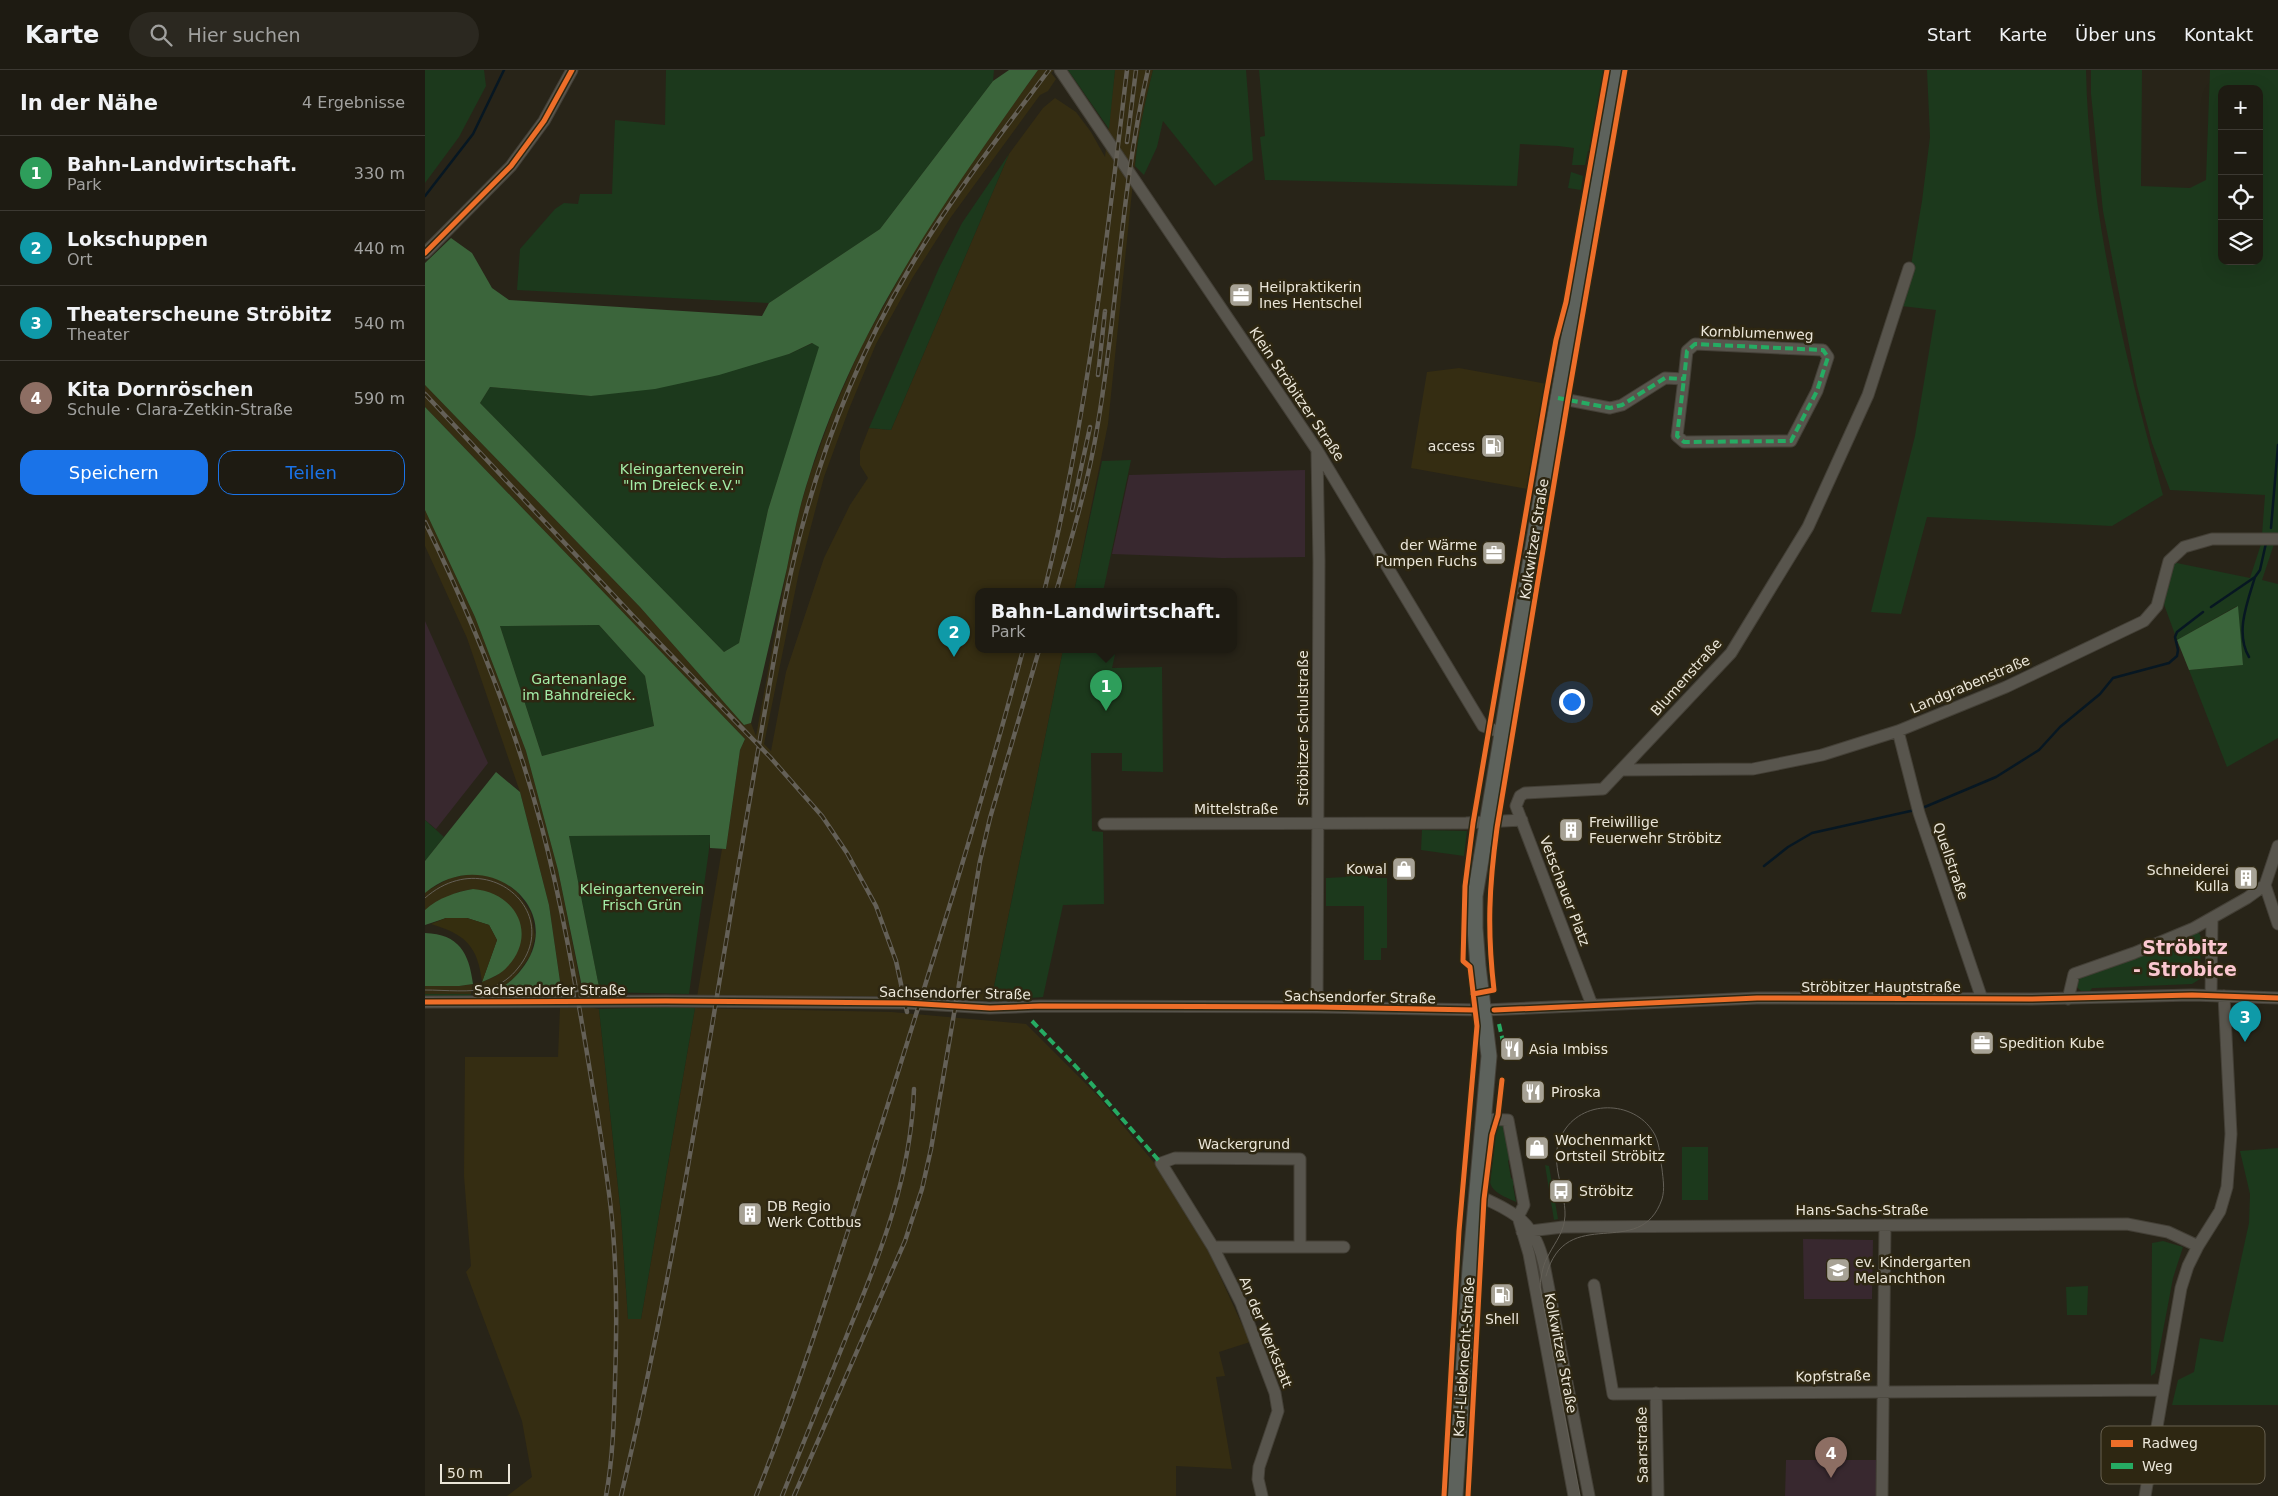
<!DOCTYPE html>
<html lang="de">
<meta charset="utf-8">
<style>
body{margin:0;font-family:"DejaVu Sans",sans-serif;background:#2b2820;color:#f1f3f6}
.controls{position:absolute;right:15px;top:15px;display:grid;overflow:hidden;border-radius:10px;box-shadow:0 5px 20px #0002}
.controls button{width:45px;height:45px;display:grid;place-items:center;padding:0;border:0;border-bottom:1px solid #3c3932;background:#1e1b12;color:#f1f3f6;font:25px sans-serif}
.scale{position:absolute;left:15px;bottom:12px;width:70px;box-sizing:border-box;padding-left:5px;border:2px solid #ebe6d9;border-top:0;font-size:14px;line-height:18px;white-space:nowrap;color:#ebe6d9;-webkit-text-stroke:4px #2e2712;paint-order:stroke}
.you{position:absolute;left:1146px;top:631px;width:18px;height:18px;margin:-12px;border:4px solid #fff;border-radius:50%;background:#1a73e8;box-shadow:0 0 0 8px #1a73e833}
.badge{display:grid;place-items:center;width:32px;height:32px;border-radius:50%;background:#1a73e8;color:#fff;font-size:16px;font-weight:700}
.pin{position:absolute;translate:-50% -41px;filter:drop-shadow(0 1px 2px #0008)}
.pin::after{content:'';position:absolute;top:26px;width:18px;height:15px;background:inherit;clip-path:polygon(0 0,100% 0,50% 100%)}
.popup{position:absolute;left:550px;top:518px;width:262px;height:65px;box-sizing:border-box;display:grid;place-content:center;border-radius:10px;background:#1e1b12;filter:drop-shadow(0 1px 4px #0005);font-size:16px;white-space:nowrap;color:#a1a19f}
.popup b{font-size:19px;color:#f1f3f6}
.popup::after{content:'';position:absolute;left:50%;top:100%;margin-left:-10px;border:10px solid transparent;border-top-color:#1e1b12}
.list{margin:0;padding:0;list-style:none}
h2{display:flex;justify-content:space-between;align-items:center;height:65px;margin:0;padding:0 20px;font-size:21px}
h2 small{font-size:16px;font-weight:400;color:#a1a19f}
.list li{display:grid;grid-template-columns:32px 1fr auto;gap:15px;align-items:center;box-sizing:border-box;height:75px;padding:0 20px;border-top:1px solid #3c3932}
.list b{display:block;font-size:19px;white-space:nowrap}
.list p{margin:0;font-size:16px;white-space:nowrap;color:#a1a19f}
.list em{font-size:16px;font-style:normal;color:#a1a19f}
.actions{display:flex;gap:10px;padding:15px 20px}
.actions a{flex:1;padding:11px 0;border:1px solid #1a73e8;border-radius:15px;text-align:center;font-size:18px;color:#1a73e8}
.actions .main{background:#1a73e8;color:#fff}
.icon{flex:none;width:28px;height:28px;fill:none;stroke:currentColor;stroke-width:2;stroke-linecap:round;stroke-linejoin:round}
.map{position:relative;flex:none;width:1853px;height:1426px;overflow:hidden}
header{display:flex;align-items:center;gap:30px;box-sizing:border-box;height:70px;padding:0 25px;background:#1e1b12;border-bottom:1px solid #3c3932}
header strong{font-size:24px}
nav{display:flex;gap:28px;margin-inline-start:auto;font-size:18px}
.search{width:350px;height:45px;background:#2b2820;display:flex;align-items:center;gap:12px;box-sizing:border-box;padding:0 18px;border-radius:28px;color:#a1a19f;font-size:19px}
main{display:flex}
aside{flex:1;background:#1e1b12}
.map>svg:first-child{display:block}
.built{fill:#352d12}
.industrial{fill:#38282e}
.education{fill:#38282f}
.green{fill:#1c391c;fill-rule:evenodd}
.forest{fill:#3b653b;fill-rule:evenodd}
.sand{fill:#352e0f}
.lines{fill:none;stroke-linecap:round;stroke-linejoin:round}
.stream{stroke:#071722;stroke-width:2.5}
.minor-casing{stroke:#444037;stroke-width:13}
.major-casing{stroke:#444037;stroke-width:17}
.minor{stroke:#58554d;stroke-width:11}
.major{stroke:#5d625c;stroke-width:15}
.tram{stroke:#646057;stroke-width:1}
.rail-casing{stroke:#646057;stroke-width:4.5}
.rail{stroke:#2e2712;stroke-width:2.5;stroke-dasharray:8;stroke-linecap:butt}
.quiet{stroke:#26ab63;stroke-width:4;stroke-dasharray:8 4;stroke-linecap:butt}
.cycleway-casing{stroke:#2e2712;stroke-width:8}
.cycleway{stroke:#ee6e29;stroke-width:5}
.labels{text-anchor:middle;dominant-baseline:central;stroke-width:5;stroke-linejoin:round;paint-order:stroke}
.poi-label{font-size:14px;fill:#ebe6d9;stroke:#2e2712;text-anchor:start}
.street-label{font-size:14px;fill:#ebe6d9;stroke:#2e2712}
.park-label{font-size:14px;fill:#a4eda7;stroke:#2e2712}
.district-label{font-size:19px;font-weight:bold;fill:#fbc7d0;stroke:#2e2712}
.key{fill:#2e2712;stroke:#67604e;stroke-width:1}
.key-label{font-size:14px;fill:#ebe6d9}
</style>
<header>
<strong>Karte</strong>
<div class="search"><svg class="icon" aria-label="search" viewBox="0 0 24 24"><circle cx="10" cy="10" r="6"/><path d="M15 15l6 6"/></svg>Hier suchen</div>
<nav><a>Start</a><a>Karte</a><a>Über uns</a><a>Kontakt</a></nav>
</header>
<main>
<aside>
<h2>In der Nähe<small>4 Ergebnisse</small></h2>
<ul class="list">
<li><span class="badge" style="background:#2e9e5b">1</span><div><b>Bahn-Landwirtschaft.</b><p>Park</p></div><em>330 m</em></li>
<li><span class="badge" style="background:#0f9aa8">2</span><div><b>Lokschuppen</b><p>Ort</p></div><em>440 m</em></li>
<li><span class="badge" style="background:#0f9aa8">3</span><div><b>Theaterscheune Ströbitz</b><p>Theater</p></div><em>540 m</em></li>
<li><span class="badge" style="background:#8d6e63">4</span><div><b>Kita Dornröschen</b><p>Schule · Clara-Zetkin-Straße</p></div><em>590 m</em></li>
</ul>
<div class="actions"><a class="main">Speichern</a><a>Teilen</a></div>
</aside>
<div class="map">
<svg width="1853" height="1426" viewBox="0 0 1853 1426">
<rect width="100%" height="100%" fill="#282418"/>
<path class="built" d="M613,0H629L626,3L631,9L623,21L615,25L526,147L488,207L451,274L424,339L399,407L374,502L339,674L346,681L361,602L399,488L425,435L443,408L435,395V381L444,358L466,360L584,84L618,38L630,28L651,42L666,62L680,87L690,0H728L721,29L711,83L683,354L649,522H554V580H638L566,931L492,926L272,927L297,779H301L315,680L320,669L0,337V315L215,537L319,655L326,653L331,666L362,498L373,445L384,407L407,343L436,277L494,172L554,82Z
M1034,298L1122,314L1102,419L986,398L1002,302Z
M0,440L50,547L101,681L133,800L160,936L174,939L196,1145L203,1249H216L270,938L467,942L601,954L674,1027L731,1095L783,1180L825,1272L794,1282L800,1306L791,1307L807,1399L751,1396V1426H82L107,1407L97,1351L41,1202L46,1196L39,1106L40,987H133L135,938H139L124,835L95,722L42,568L0,476Z
M51,803L73,808L92,822L106,843L110,866L105,886L90,907L78,917L57,922V912L71,906L88,889L95,872L48,819L33,822L0,840V823L2,821L25,808Z
M48,914L46,924H0V916H34Z"/>
<path class="industrial" d="M0,551L63,693L11,759L0,750Z"/>
<path class="education" d="M880,400V487L797,488L687,484L704,405Z
M1378,1169L1448,1170L1447,1229H1379Z
M1361,1390H1451V1426H1360Z"/>
<path class="green" d="M0,0H59L61,16L34,67L0,113Z
M241,0H569L568,11L455,159L344,233L92,220L95,179L130,139L139,133L153,134L155,124H187L190,50L240,55Z
M643,0H690L684,59Z
M728,0H821L828,90L790,116L738,51L732,77L719,105L710,96C713,64 720,32 728,0Z
M834,0H1180L1166,81H1163L1160,95H1147L1149,78L1133,76L1095,74L1092,116L840,110L835,67L840,66Z
M1502,0H1661C1664,142 1700,288 1738,425L1687,456L1502,447L1476,544L1446,542L1490,366L1511,240L1476,236L1486,195L1497,131L1505,67Z
M1666,0H1717L1716,116L1765,118L1781,110L1785,0H1853V467L1837,465L1840,425L1745,420L1727,373L1712,316L1678,141L1666,24ZM1797,19H1834V191H1797Z
M584,84L466,360L444,358L514,198L537,153Z
M1146,102L1158,106L1156,120L1143,118Z
M388,273L395,276L343,440L314,573L299,582L55,333L65,317L166,326L364,284Z
M706,390L678,522H649L677,391Z
M1837,471L1849,474L1837,510L1853,514V668L1802,697L1764,600L1818,595L1812,536L1752,570L1737,529L1747,492L1825,508Z
M174,555L220,606L229,656L117,686L75,556Z
M638,580H691L687,598L737,597L738,702L697,701V683H666L667,761L678,762L679,834L638,835L618,927L566,931Z
M0,750L19,767L0,791Z
M997,760L1042,761L1039,786L996,780Z
M286,765L264,924L175,922L144,766Z
M922,795H943V808H962V878H956V890H939V836H901V808L921,807Z
M1773,861L1776,867L1775,909L1767,914L1671,918H1667L1665,921H1656L1651,916L1652,909Z
M0,924H46L44,928H0Z
M241,937L270,938L216,1249H203L196,1145L174,939Z
M1072,1054L1078,1056L1087,1087L1083,1091L1086,1108L1091,1112L1088,1116L1091,1132C1081,1127 1067,1123 1065,1112Z
M1257,1077H1283V1130H1257Z
M1853,1078V1335H1747L1753,1310L1769,1302L1775,1268L1798,1272L1824,1153L1825,1124L1815,1081Z
M1120,1095L1124,1096L1133,1149L1129,1150Z
M1738,1171L1758,1177L1748,1208L1730,1303L1726,1306L1727,1173Z
M1663,1216L1662,1245H1642L1641,1217Z"/>
<path class="forest" d="M584,0H613C522,127 431,255 384,407C374,437 368,468 362,498C350,550 338,602 326,653L319,655L215,537L0,315V193L26,168L47,183L67,218L84,230L337,246L344,233L455,159L568,11ZM387,273L394,277L343,440L314,573L299,582L55,333L65,317L166,326L230,319L294,305L364,284Z
M0,337L320,669L315,680L301,779L285,778V765L144,766L175,922H158L133,800L101,681L50,547L0,440ZM174,555L220,606L229,656L117,686L75,556Z
M1813,536L1818,595L1764,600L1752,570Z
M71,702L95,722L124,835L137,925L60,926L57,922C74,921 86,913 96,900C145,841 62,771 0,823V791Z
M48,819C90,822 113,863 83,896C77,904 66,908 57,912L72,870L64,855L42,848H21L0,855V840C13,828 31,822 48,819Z
M0,863C34,864 44,883 48,914L34,916H0Z"/>
<path class="sand" d="M21,848H42L64,855L72,870L57,912C53,876 40,864 6,854Z"/>
<g class="lines">
<path class="stream" d="M0,126L48,64L79,0
M1846,458L1853,375
M1786,537L1830,507L1835,500L1841,473
M1824,587C1810,563 1822,533 1830,507
M1495,739L1571,707L1614,680L1635,657L1675,624L1688,608L1744,593L1752,586L1753,580L1750,567L1752,562L1778,542
M1339,796L1363,777L1387,763L1490,740"/>
<defs>
<path id="minor" d="M635,0L892,380L1058,656L1077,663
M0,183L86,96L119,51L147,0
M1133,328L1185,338L1197,335L1240,308L1259,309L1262,281L1270,274L1398,280L1403,287L1392,321L1366,371L1259,372L1252,366L1259,309
M892,382L894,491L892,937
M1473,661L1494,743L1557,929
M1196,700L1328,699L1397,685L1473,661L1581,617L1719,551L1732,536L1744,491L1759,477L1787,469H1853
M679,754L1041,753L1097,750
M1840,815L1853,854
M1786,925L1787,849
M1643,929L1649,904L1709,883L1769,858L1822,828L1840,815L1853,776
M0,932L241,931L481,933L565,938L615,936L892,937L1059,940L1332,928L1605,929L1767,925L1853,928
M1167,935L1091,736L1095,726L1100,723L1178,719L1306,583L1383,457L1443,325L1484,198
M1059,1049L1083,1050L1099,1135L1093,1147L1104,1184L1149,1426
M1052,1125C1090,1143 1109,1150 1119,1194L1164,1426
M1097,1162L1138,1157L1702,1154L1743,1162L1773,1176
M788,1177H919
M1169,1215L1188,1324L1738,1320
M1231,1323L1233,1426
M837,1426L833,1409L834,1397L853,1341L850,1323L816,1233L788,1177L736,1093L750,1088L875,1089V1176
M1457,1426L1460,1155
M1720,1426L1756,1218L1763,1196L1773,1176L1795,1141L1802,1117L1806,1064L1799,926"/>
<path id="major" d="M1030,1426L1045,1199L1064,986L1053,896L1050,858V826L1125,374L1191,0"/>
</defs>
<use href="#minor" class="minor-casing"/>
<use href="#major" class="major-casing"/>
<use href="#minor" class="minor"/>
<use href="#major" class="major"/>
<path class="tram" d="M0,828C61,774 139,842 93,898C86,907 77,914 65,918C45,923 21,920 0,920
M1121,1206C1141,1131 1215,1193 1237,1129C1240,1119 1238,1109 1237,1099C1235,1088 1235,1075 1230,1065C1212,1031 1160,1028 1139,1061C1121,1088 1141,1118 1140,1146C1139,1162 1131,1171 1124,1184C1118,1194 1116,1205 1115,1217L1155,1426"/>
<defs>
<path id="rail" d="M702,72L711,0
M673,305L680,241
M0,324L210,548L345,687L397,746L422,783L451,836L471,891L482,942
M647,440L665,357
M0,452C48,550 89,652 117,758C140,846 154,936 169,1025C176,1066 183,1108 187,1150C192,1203 192,1257 190,1311C189,1349 188,1388 181,1426
M619,522C662,351 681,175 702,0
M631,522C647,467 664,410 673,353C693,236 696,116 723,0
M196,1426C265,1135 303,835 358,540C381,421 421,306 483,201C524,130 575,65 624,0
M331,1426C380,1303 418,1176 458,1050C507,894 556,738 598,580
M357,1426C379,1371 402,1315 424,1260C457,1180 486,1106 489,1019
M369,1426L480,1171L497,1119L506,1079L555,791L565,748L614,580"/>
</defs>
<use href="#rail" class="rail-casing"/>
<use href="#rail" class="rail"/>
<path class="quiet" d="M1133,328L1185,338L1197,335L1240,308L1259,309L1262,281L1270,274L1398,280L1403,287L1392,321L1366,371L1259,372L1252,366L1259,309
M607,951L657,1003L736,1093
M1074,954L1081,985"/>
<defs>
<path id="cycleway" d="M0,183L86,96L119,51L147,0
M1048,924L1069,920C1062,860 1064,817 1072,758L1143,329L1200,0
M0,932L241,931L481,933L565,938L615,936L892,937L1050,940
M1069,940L1332,928L1605,929L1767,925L1853,928
M1019,1426L1034,1161L1052,956L1045,897L1038,891L1040,816L1048,753L1121,325L1131,270L1141,232L1182,0
M1043,1426L1059,1129L1067,1065L1073,1045L1077,1010"/>
</defs>
<use href="#cycleway" class="cycleway-casing"/>
<use href="#cycleway" class="cycleway"/>
</g>
<defs>
<symbol id="office-square" viewBox="-11 -11 22 22"><rect x="-9" y="-9" width="18" height="18" rx="4" fill="#a7a295" stroke="#2e2712"/><path d="M-6-3h4V-5.5h4V-3h4V5H-6ZM-1-4.5V-3h2v-1.5ZM-6 0V1H6V0Z" fill="#fff"/></symbol>
<symbol id="fuel-square" viewBox="-11 -11 22 22"><rect x="-9" y="-9" width="18" height="18" rx="4" fill="#a7a295" stroke="#2e2712"/><path d="M-5.5-6h7V0h2V4h1.3V-2.5L3-4.5l.8-.8L6-3V5H2.5V1h-1V6h-7ZM-4.2-4.7v3.2H.2V-4.7Z" fill="#fff"/></symbol>
<symbol id="building-square" viewBox="-11 -11 22 22"><rect x="-9" y="-9" width="18" height="18" rx="4" fill="#a7a295" stroke="#2e2712"/><path d="M-4-6H4V6H1V3H-1V6H-4ZM-2.5-4.3h1.7v1.8h-1.7ZM.8-4.3h1.7v1.8H.8ZM-2.5-1h1.7V.8h-1.7ZM.8-1h1.7V.8H.8Z" fill="#fff"/></symbol>
<symbol id="shop-square" viewBox="-11 -11 22 22"><rect x="-9" y="-9" width="18" height="18" rx="4" fill="#a7a295" stroke="#2e2712"/><path d="M-5-2.5h2.3a2.7 3.5 0 0 1 5.4 0H5L5.5 6h-11ZM-1.5-2.5h3a1.5 2.3 0 0 0-3 0Z" fill="#fff"/></symbol>
<symbol id="restaurant-square" viewBox="-11 -11 22 22"><rect x="-9" y="-9" width="18" height="18" rx="4" fill="#a7a295" stroke="#2e2712"/><path d="M-5-6h1v4h1v-4h1v4h1v-4h1v5L-1.5 .5V6h-2V.5L-5-1ZM5-6V6H3V1.5H1.5Q1.5-4 5-6Z" fill="#fff"/></symbol>
<symbol id="bus-square" viewBox="-11 -11 22 22"><rect x="-9" y="-9" width="18" height="18" rx="4" fill="#a7a295" stroke="#2e2712"/><path d="M-5-6H5V4H4V6H2V4H-2V6H-4V4H-5ZM-3.5-4V0h7V-4ZM-3.5 1.2v1.5H-2V1.2ZM2 1.2v1.5H3.5V1.2Z" fill="#fff"/></symbol>
<symbol id="school-square" viewBox="-11 -11 22 22"><rect x="-9" y="-9" width="18" height="18" rx="4" fill="#a7a295" stroke="#2e2712"/><path d="M0-5L7-2L0 1L-7-2ZM-4 1L0 2.5L4 1V4Q0 6-4 4Z" fill="#fff"/></symbol>
</defs>
<g fill-rule="evenodd">
<use href="#office-square" x="802" y="211" width="28" height="28"/>
<use href="#fuel-square" x="1054" y="362" width="28" height="28"/>
<use href="#office-square" x="1055" y="469" width="28" height="28"/>
<use href="#building-square" x="1132" y="746" width="28" height="28"/>
<use href="#shop-square" x="965" y="785" width="28" height="28"/>
<use href="#building-square" x="1807" y="794" width="28" height="28"/>
<use href="#office-square" x="1543" y="959" width="28" height="28"/>
<use href="#restaurant-square" x="1073" y="965" width="28" height="28"/>
<use href="#restaurant-square" x="1094" y="1008" width="28" height="28"/>
<use href="#shop-square" x="1098" y="1064" width="28" height="28"/>
<use href="#bus-square" x="1122" y="1107" width="28" height="28"/>
<use href="#building-square" x="311" y="1130" width="28" height="28"/>
<use href="#school-square" x="1399" y="1186" width="28" height="28"/>
<use href="#fuel-square" x="1063" y="1211" width="28" height="28"/>
</g>
<g class="labels">
<g class="poi-label">
<text x="834" y="217">Heilpraktikerin<tspan x="834" dy="16">Ines Hentschel</tspan></text>
<text x="1050" y="376" text-anchor="end">access</text>
<text x="1052" y="475" text-anchor="end">der Wärme<tspan x="1052" dy="16">Pumpen Fuchs</tspan></text>
<text x="1164" y="752">Freiwillige<tspan x="1164" dy="16">Feuerwehr Ströbitz</tspan></text>
<text x="962" y="799" text-anchor="end">Kowal</text>
<text x="1804" y="800" text-anchor="end">Schneiderei<tspan x="1804" dy="16">Kulla</tspan></text>
<text x="1574" y="973">Spedition Kube</text>
<text x="1104" y="979">Asia Imbiss</text>
<text x="1126" y="1022">Piroska</text>
<text x="1130" y="1070">Wochenmarkt<tspan x="1130" dy="16">Ortsteil Ströbitz</tspan></text>
<text x="1154" y="1121">Ströbitz</text>
<text x="342" y="1136">DB Regio<tspan x="342" dy="16">Werk Cottbus</tspan></text>
<text x="1430" y="1192">ev. Kindergarten<tspan x="1430" dy="16">Melanchthon</tspan></text>
<text x="1077" y="1249" text-anchor="middle">Shell</text>
</g>
<g class="street-label">
<text transform="translate(1332 263) rotate(2)">Kornblumenweg</text>
<text transform="translate(872 324) rotate(56)">Klein Ströbitzer Straße</text>
<text transform="translate(1109 469) rotate(-81)">Kolkwitzer Straße</text>
<text transform="translate(1261 607) rotate(-48)">Blumenstraße</text>
<text transform="translate(1545 614) rotate(-23)">Landgrabenstraße</text>
<text transform="translate(878 658) rotate(-90)">Ströbitzer Schulstraße</text>
<text x="811" y="739">Mittelstraße</text>
<text transform="translate(1526 791) rotate(71)">Quellstraße</text>
<text transform="translate(1140 821) rotate(69)">Vetschauer Platz</text>
<text x="1456" y="917">Ströbitzer Hauptstraße</text>
<text x="125" y="920">Sachsendorfer Straße</text>
<text transform="translate(530 923) rotate(1)">Sachsendorfer Straße</text>
<text transform="translate(935 927) rotate(1)">Sachsendorfer Straße</text>
<text x="819" y="1074">Wackergrund</text>
<text x="1437" y="1140">Hans-Sachs-Straße</text>
<text transform="translate(841 1262) rotate(68)">An der Werkstatt</text>
<text transform="translate(1136 1283) rotate(79)">Kolkwitzer Straße</text>
<text transform="translate(1039 1287) rotate(-86)">Karl-Liebknecht-Straße</text>
<text transform="translate(1408 1306) rotate(-1)">Kopfstraße</text>
<text transform="translate(1217 1375) rotate(-91)">Saarstraße</text>
</g>
<g class="park-label">
<text x="257" y="399">Kleingartenverein<tspan x="257" dy="16">"Im Dreieck e.V."</tspan></text>
<text x="154" y="609">Gartenanlage<tspan x="154" dy="16">im Bahndreieck.</tspan></text>
<text x="217" y="819">Kleingartenverein<tspan x="217" dy="16">Frisch Grün</tspan></text>
</g>
<g class="district-label">
<text x="1760" y="877">Ströbitz<tspan x="1760" dy="22">- Strobice</tspan></text>
</g>
</g>
<rect x="1676" y="1356" width="164" height="58" rx="8" class="key"/>
<rect x="1686" y="1370" width="22" height="7" fill="#ee6e29"/>
<rect x="1686" y="1393" width="22" height="6" fill="#26ab63"/>
<g class="key-label">
<text x="1717" y="1378">Radweg</text>
<text x="1717" y="1401">Weg</text>
</g>
</svg>
<div class="controls">
<button>+</button>
<button>−</button>
<button><svg class="icon" aria-label="locate" viewBox="0 0 24 24"><circle cx="12" cy="12" r="6"/><path d="M12 2v4M12 18v4M2 12h4M18 12h4"/></svg></button>
<button><svg class="icon" aria-label="layers" viewBox="0 0 24 24"><path d="M12 4l9 5-9 5-9-5zM3 14l9 5 9-5"/></svg></button>
</div>
<div class="scale">50 m</div>
<div class="you"></div>
<div class="pin badge" style="left:681px;top:641px;background:#2e9e5b">1</div>
<div class="popup"><b>Bahn-Landwirtschaft.</b>Park</div>
<div class="pin badge" style="left:529px;top:587px;background:#0f9aa8">2</div>
<div class="pin badge" style="left:1820px;top:972px;background:#0f9aa8">3</div>
<div class="pin badge" style="left:1406px;top:1408px;background:#8d6e63">4</div>
</div>
</main>
